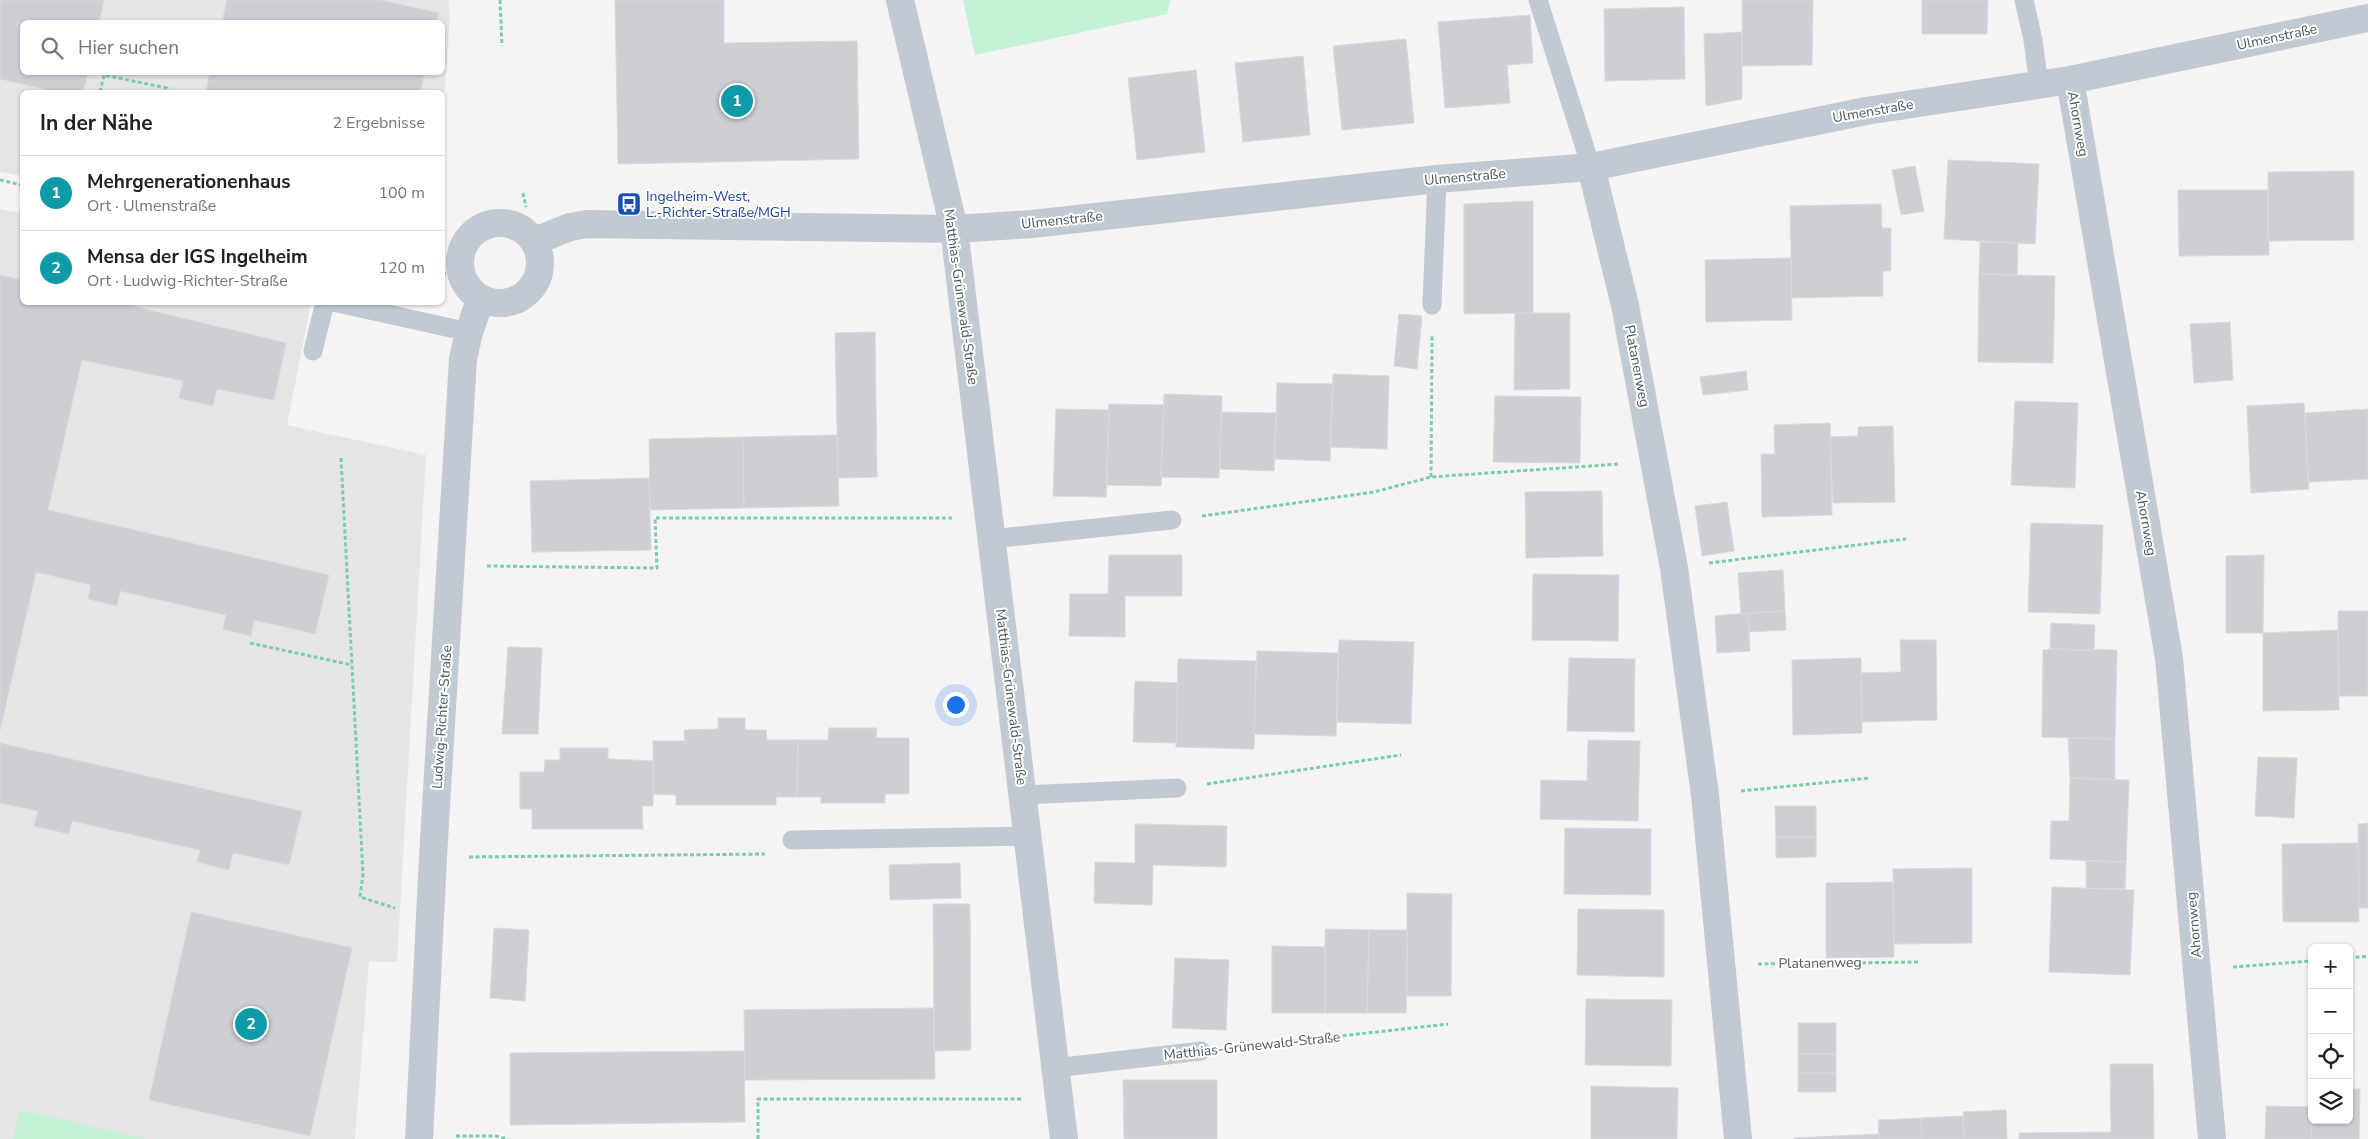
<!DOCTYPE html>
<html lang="de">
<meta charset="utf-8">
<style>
body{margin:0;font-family:"Nunito Sans",sans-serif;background:#f2f2f2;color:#202124}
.controls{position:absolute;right:15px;bottom:15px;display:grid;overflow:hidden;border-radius:8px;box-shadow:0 1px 4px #0004}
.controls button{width:45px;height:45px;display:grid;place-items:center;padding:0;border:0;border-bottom:1px solid #e0e0e0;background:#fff;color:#202124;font:25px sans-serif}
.you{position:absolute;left:955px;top:704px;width:18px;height:18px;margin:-12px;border:4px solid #fff;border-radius:50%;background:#1a73e8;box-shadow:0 0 0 8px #1a73e833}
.badge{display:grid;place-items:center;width:32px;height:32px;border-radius:50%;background:#1a73e8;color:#fff;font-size:16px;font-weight:700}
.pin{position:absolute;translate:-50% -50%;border:2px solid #fff;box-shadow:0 1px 5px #0006}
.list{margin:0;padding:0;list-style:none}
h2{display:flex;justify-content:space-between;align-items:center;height:65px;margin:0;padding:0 20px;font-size:21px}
h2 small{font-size:16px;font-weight:400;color:#757577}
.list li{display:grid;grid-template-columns:32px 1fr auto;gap:15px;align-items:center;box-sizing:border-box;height:75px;padding:0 20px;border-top:1px solid #e0e0e0}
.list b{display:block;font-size:19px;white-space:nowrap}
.list p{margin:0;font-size:16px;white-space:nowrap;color:#757577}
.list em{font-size:16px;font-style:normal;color:#757577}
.icon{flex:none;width:28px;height:28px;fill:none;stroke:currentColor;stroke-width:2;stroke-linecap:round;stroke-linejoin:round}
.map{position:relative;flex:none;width:2368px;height:1139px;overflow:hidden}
.search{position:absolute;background:#fff;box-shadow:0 1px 4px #0004;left:20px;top:20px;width:425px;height:55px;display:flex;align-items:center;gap:12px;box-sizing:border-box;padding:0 18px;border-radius:8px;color:#757577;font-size:19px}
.panel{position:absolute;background:#fff;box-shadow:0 1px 4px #0004;left:20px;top:90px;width:425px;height:215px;border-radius:8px}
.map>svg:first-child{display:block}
.education{fill:#e6e4e5;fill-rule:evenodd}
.green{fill:#c3f1d5}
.building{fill:#cdcfd5;stroke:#d7d9de}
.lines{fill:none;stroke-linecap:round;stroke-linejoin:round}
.path{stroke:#7ad0a6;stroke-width:3;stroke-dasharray:4 2.5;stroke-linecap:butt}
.service{stroke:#c1cad2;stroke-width:19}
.minor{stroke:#c1cad2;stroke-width:28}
.labels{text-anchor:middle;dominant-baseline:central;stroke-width:4;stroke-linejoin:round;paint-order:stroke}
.street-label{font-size:14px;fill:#4a5661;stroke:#fff}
.transit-label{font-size:14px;fill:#164399;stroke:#fff;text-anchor:start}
</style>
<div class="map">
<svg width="2368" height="1139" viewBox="0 0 2368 1139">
<rect width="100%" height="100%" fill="#f5f3f3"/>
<path class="education" d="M0,0H448L450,16L443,115L442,92H22V176L0,172ZM22,22H442V72H22Z
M0,209L22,213V302L311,303L287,425L426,455L397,962H369L355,1139H0Z"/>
<path class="green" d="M963,0H1170L1167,14L975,55Z
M20,1110L147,1139H13Z"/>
<path class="building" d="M0,0H104L99,22H22V72H88L83,92H58L0,79Z
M227,0H381L439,13L436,22H222Z
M615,0H724V43L857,41L859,159L618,164Z
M1742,0H1813L1812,65L1742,66Z
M1922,0H1988L1987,34H1922Z
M1684,7L1685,79L1605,81L1604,9Z
M1530,15L1533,63L1507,65L1510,103L1445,108L1438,22Z
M1742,32V99L1706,106L1704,34Z
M1406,39L1414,123L1342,130L1333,46Z
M1303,56L1310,135L1243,142L1235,63Z
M1196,70L1205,152L1137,160L1128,78Z
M210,72H425L420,92H206Z
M1948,160L2039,164L2035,244L1944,239Z
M1915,166L1924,211L1901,215L1892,170Z
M2354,171V240L2268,241V172Z
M2178,190H2268L2269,255L2179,256Z
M1533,201V313L1464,314V204Z
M1881,204L1882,228H1891V271H1883V296L1792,298L1790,206Z
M1980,242L2018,243L2017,275L1979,274Z
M1791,258L1792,320L1706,322L1705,260Z
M1979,274L2055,276L2053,363L1978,362Z
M0,275L22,280V302H116L286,343L274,400L217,389L213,406L179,398L183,381L82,360L48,510L329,575L315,634L254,620L251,636L223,629L226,615L120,591L117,606L88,599L91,585L36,572L0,731Z
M1515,313H1570V389L1514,390Z
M1399,314L1422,316L1417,369L1394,366Z
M2230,322L2233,380L2194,383L2190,324Z
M875,332L877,477L838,478L835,333Z
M1746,371L1748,390L1703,395L1700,377Z
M1333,374L1389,376L1387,449L1330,447Z
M1277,383L1333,384L1330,461L1275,459Z
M1164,394L1222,396L1219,478L1161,477Z
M1495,396L1581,397L1580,463L1493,462Z
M2015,401L2078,403L2075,488L2011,485Z
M2304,403L2309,489L2251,493L2247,406Z
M1109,404L1164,405L1161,486L1107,485Z
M1056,409L1109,410L1106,497L1053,496Z
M2368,409V479L2308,482L2305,413Z
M1221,412L1276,413L1274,471L1220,469Z
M1830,423L1832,515L1762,517L1761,454H1775L1774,425Z
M1893,426L1895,502L1833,503L1830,437L1858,436V427Z
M837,435L839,506L744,508L743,437Z
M743,437L744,508L650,510L649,439Z
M649,478L651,550L532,552L530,481Z
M1602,491L1603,556L1526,558L1525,492Z
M1727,502L1734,551L1702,556L1695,506Z
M2031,523L2103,525L2100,614L2028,612Z
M1109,555H1182V596H1125V637L1069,636L1070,594H1108Z
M2264,555L2263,633H2226V556Z
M1783,570L1785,611L1741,614L1738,573Z
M1533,574L1619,575L1618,641L1532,640Z
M1785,611L1786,630L1749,632L1748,613Z
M2338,611H2368V696H2339Z
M1748,613L1750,651L1717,653L1715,616Z
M2051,623L2095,625L2094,651L2050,649Z
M2338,630L2339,710L2263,711V633Z
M1339,640L1414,642L1411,724L1337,722Z
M1900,640H1936L1937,720L1862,722L1861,673L1901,672Z
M508,647L542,648L538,734H502Z
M2050,649L2117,650L2115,739L2042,737L2043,650Z
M1257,651L1338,653L1336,736L1254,734Z
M1569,658L1635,659L1634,732L1567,731Z
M1861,658L1862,733L1793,735L1792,660Z
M1178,659L1256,661L1254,749L1176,747Z
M1135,681L1178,683L1176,743L1133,742Z
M718,718H745V730H766L767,740H798L797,797H776V805H676V795L653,794V741H685L684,730L718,729Z
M829,728H877L876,738H909V794H885V803H821V797H797L798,740H828Z
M2068,738L2115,739V780L2070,778Z
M1588,740L1640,741L1638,821L1540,819L1541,780L1587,781Z
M0,743L302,811L289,865L233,853L229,870L197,862L200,850L72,821L69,834L34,826L38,811L0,803Z
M560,748H608V759L653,761V806H642L643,829H532V809H520V772H544L545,760H560Z
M2258,757L2297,758L2294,818L2255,816Z
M2070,778L2129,780L2126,862L2050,859L2051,821H2069Z
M1775,806H1816V837H1776Z
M2368,823V908H2359L2358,824Z
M1135,824L1227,826L1226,867L1153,865L1152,905L1094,903L1095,862L1135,863Z
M1565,828L1651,829V895L1564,894Z
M1776,837H1816V857L1776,858Z
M2358,843L2359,922H2283L2282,844Z
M2086,861L2126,862L2125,889L2086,888Z
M960,863L961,898L890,900L889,865Z
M1972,868V943L1894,944L1893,869Z
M1893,882L1894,957L1826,958V883Z
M2052,887L2134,890L2130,975L2049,972Z
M1407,893L1452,894L1451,996H1407Z
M933,904H970L971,1050L934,1051Z
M1578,909L1664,910V977L1577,975Z
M191,912L352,948L310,1136L149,1100Z
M494,928L529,930L525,1001L490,998Z
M1325,929L1369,930L1367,1013H1325Z
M1369,930H1408L1406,1013H1367Z
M1272,946L1325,947V1013H1272Z
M1175,958L1229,960L1226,1030L1172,1028Z
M1586,999L1672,1000L1671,1066L1585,1065Z
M934,1008L935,1079L745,1080L744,1010Z
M1798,1023H1836V1054H1798Z
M744,1051L745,1122L510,1125V1053Z
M1798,1054H1836V1073H1798Z
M2110,1064H2153L2154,1139H2019V1133L2111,1132Z
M1798,1073H1836V1092H1798Z
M1123,1080H1217V1139H1124Z
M1591,1086L1678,1088L1677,1139H1591Z
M2349,1089H2360L2359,1139H2311L2312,1120H2349Z
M2266,1106L2312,1107L2311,1139H2265Z
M2006,1110L2007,1139H1964L1963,1112Z
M1963,1116L1964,1139H1922L1921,1118Z
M1921,1118L1922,1139H1879L1878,1120Z
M1879,1134V1139H1837L1836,1136Z
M1836,1136L1837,1139H1794V1138Z"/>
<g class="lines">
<path class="path" d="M500,0L502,46
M100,92L104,75L167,88L166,92
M0,180L22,185
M523,193L526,207
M442,273L452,275
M341,458L363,874L360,897L395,908
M1431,477L1432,336
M1202,516L1374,492L1431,477L1619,464
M1709,563L1906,539
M487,566L657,568L655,518H952
M250,643L352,665
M1207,784L1401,755
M1741,791L1870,778
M469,857L765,854
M2349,958L2368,956
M1758,964L1920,962
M2233,967L2312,961
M1233,1048L1448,1024
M456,1136H496L508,1139
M758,1139V1099H1023"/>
<path class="service" d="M1538,0L1591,167
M2024,0L2033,40L2039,85
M333,302L469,332
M1432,305L1437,179
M313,351L325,302
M991,539L1172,520
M1023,795L1177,788
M792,840L1028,836
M1055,1068L1201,1051"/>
<path class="minor" d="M900,0L954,229L1064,1139
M2070,80L2169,658L2212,1139
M1591,167L1625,305L1674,568L1705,795L1738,1139
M460 263a40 40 0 1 1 80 0a40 40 0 1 1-80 0Z
M535,241L570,227L587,224L954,229L1032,224L1437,179L1591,167L1866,111L2070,80L2368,18
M419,1139L433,857L463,359L469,332L481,298"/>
</g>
<defs>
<symbol id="bus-square" viewBox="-11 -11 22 22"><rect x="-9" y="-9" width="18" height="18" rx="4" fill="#1a4fb4" stroke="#fff"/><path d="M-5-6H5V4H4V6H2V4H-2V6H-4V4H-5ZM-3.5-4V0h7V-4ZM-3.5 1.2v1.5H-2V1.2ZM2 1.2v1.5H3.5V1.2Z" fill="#fff"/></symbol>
</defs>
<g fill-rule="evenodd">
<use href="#bus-square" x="615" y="190" width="28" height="28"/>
</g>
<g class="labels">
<g class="street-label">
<text transform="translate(2277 37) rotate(-12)">Ulmenstraße</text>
<text transform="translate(1873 111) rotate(-10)">Ulmenstraße</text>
<text transform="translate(2078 124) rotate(80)">Ahornweg</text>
<text transform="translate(1465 177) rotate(-5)">Ulmenstraße</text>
<text transform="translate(1062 220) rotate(-6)">Ulmenstraße</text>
<text transform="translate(961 297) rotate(82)">Matthias-Grünewald-Straße</text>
<text transform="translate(1637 366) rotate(79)">Platanenweg</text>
<text transform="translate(2146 523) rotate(80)">Ahornweg</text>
<text transform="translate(1011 697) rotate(83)">Matthias-Grünewald-Straße</text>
<text transform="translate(442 717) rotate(-86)">Ludwig-Richter-Straße</text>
<text transform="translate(2194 925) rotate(-95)">Ahornweg</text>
<text transform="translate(1820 963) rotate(-1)">Platanenweg</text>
<text transform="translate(1252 1046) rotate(-6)">Matthias-Grünewald-Straße</text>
</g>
<g class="transit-label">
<text x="646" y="196">Ingelheim-West,<tspan x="646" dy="16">L.-Richter-Straße/MGH</tspan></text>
</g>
</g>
</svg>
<div class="controls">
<button>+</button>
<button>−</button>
<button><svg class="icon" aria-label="locate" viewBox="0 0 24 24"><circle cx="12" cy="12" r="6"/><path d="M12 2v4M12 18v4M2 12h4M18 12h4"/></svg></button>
<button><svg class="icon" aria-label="layers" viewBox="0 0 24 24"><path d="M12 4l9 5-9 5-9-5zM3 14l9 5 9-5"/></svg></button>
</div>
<div class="you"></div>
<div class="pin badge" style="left:737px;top:101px;background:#0f9aa8">1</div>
<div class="pin badge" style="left:251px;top:1024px;background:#0f9aa8">2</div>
<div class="search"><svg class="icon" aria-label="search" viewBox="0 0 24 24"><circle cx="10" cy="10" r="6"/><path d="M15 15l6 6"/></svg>Hier suchen</div>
<section class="panel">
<h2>In der Nähe<small>2 Ergebnisse</small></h2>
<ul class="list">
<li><span class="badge" style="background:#0f9aa8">1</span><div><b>Mehrgenerationenhaus</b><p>Ort · Ulmenstraße</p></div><em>100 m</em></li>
<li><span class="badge" style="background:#0f9aa8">2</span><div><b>Mensa der IGS Ingelheim</b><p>Ort · Ludwig-Richter-Straße</p></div><em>120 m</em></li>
</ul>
</section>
</div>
